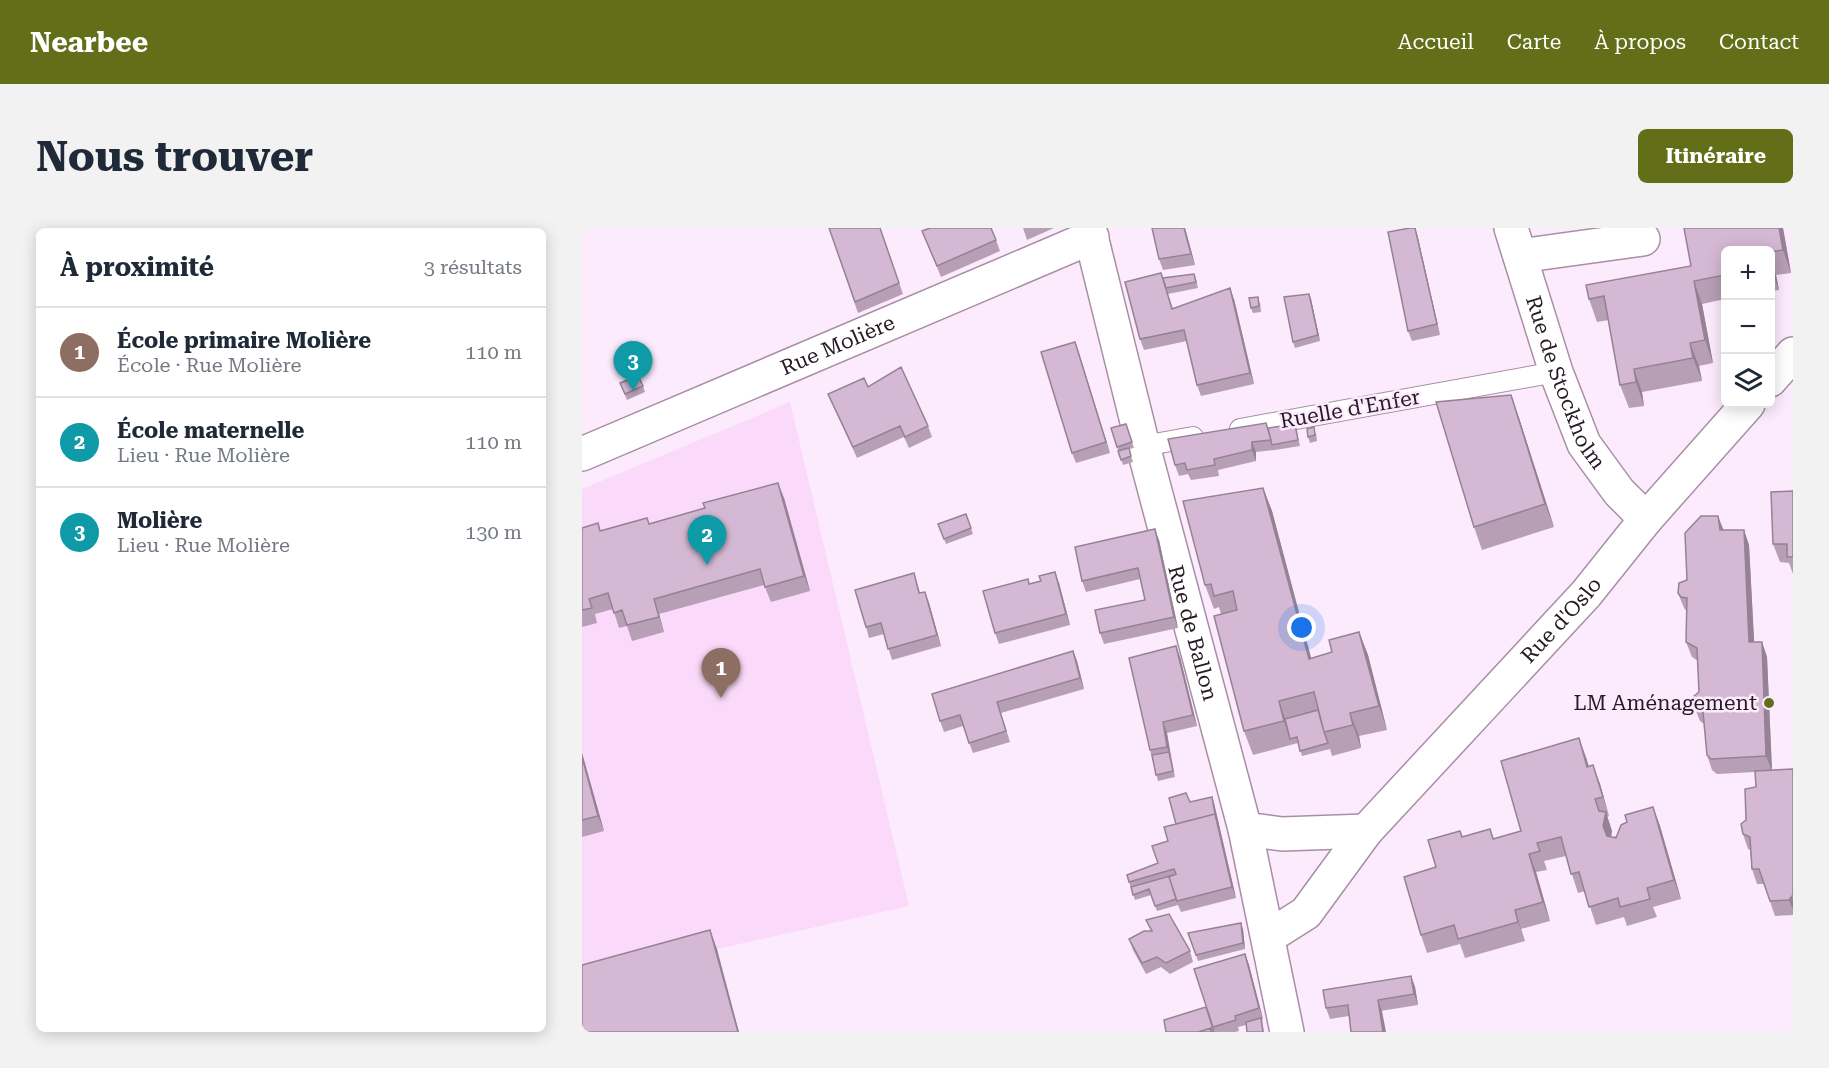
<!DOCTYPE html>
<html lang="fr">
<meta charset="utf-8">
<style>
body{margin:0;font-family:"Roboto Serif",serif;background:#f2f2f3;color:#1f2937}
.controls{position:absolute;right:18px;top:18px;display:grid;overflow:hidden;border-radius:9px;box-shadow:0 3px 15px #0003}
.controls button{width:54px;height:54px;display:grid;place-items:center;padding:0;border:0;border-bottom:2px solid #e0e1e3;background:#fff;color:#1f2937;font:30px sans-serif}
.you{position:absolute;left:720px;top:400px;width:21px;height:21px;margin:-15px;border:4px solid #fff;border-radius:50%;background:#1a73e8;box-shadow:0 0 0 9px #1a73e833}
.badge{display:grid;place-items:center;width:39px;height:39px;border-radius:50%;background:#636f18;color:#fff;font-size:20px;font-weight:700}
.pin{position:absolute;translate:-50% -50px;filter:drop-shadow(0 2px 3px #0008)}
.pin::after{content:'';position:absolute;top:32px;width:21px;height:18px;background:inherit;clip-path:polygon(0 0,100% 0,50% 100%)}
.list{margin:0;padding:0;list-style:none}
h2{display:flex;justify-content:space-between;align-items:center;height:78px;margin:0;padding:0 24px;font-size:26px}
h2 small{font-size:20px;font-weight:400;color:#747a83}
.list li{display:grid;grid-template-columns:39px 1fr auto;gap:18px;align-items:center;box-sizing:border-box;height:90px;padding:0 24px;border-top:2px solid #e0e1e3}
.list b{display:block;font-size:22px;white-space:nowrap}
.list p{margin:0;font-size:20px;white-space:nowrap;color:#747a83}
.list em{font-size:20px;font-style:normal;color:#747a83}
.icon{flex:none;width:33px;height:33px;fill:none;stroke:currentColor;stroke-width:2;stroke-linecap:round;stroke-linejoin:round}
.map{position:relative;flex:none;width:1211px;height:804px;overflow:hidden;border-radius:9px}
header{display:flex;align-items:center;gap:36px;box-sizing:border-box;height:84px;padding:0 30px;background:#636f18;color:#fff}
header strong{font-size:28px}
nav{display:flex;gap:33px;margin-inline-start:auto;font-size:21px}
.intro{display:flex;align-items:center;justify-content:space-between;box-sizing:border-box;height:144px;padding:0 36px}
h1{margin:0;font-size:42px}
.button{padding:15px 27px;border-radius:9px;background:#636f18;color:#fff;font-size:21px;font-weight:700}
main{display:flex;gap:36px;padding:0 36px}
aside{flex:1;background:#fff;border-radius:9px;box-shadow:0 3px 15px #0003}
.map>svg:first-child{display:block}
.built{fill:#fbd9fa}
.lines{fill:none;stroke-linecap:round;stroke-linejoin:round}
.service-casing{stroke:#a88ea7;stroke-width:22}
.minor-casing{stroke:#a88ea7;stroke-width:36}
.service{stroke:#fff;stroke-width:20}
.minor{stroke:#fff;stroke-width:33}
.wall{fill:#b79fb6}
.shaded-wall{fill:#958294}
.building{fill:#d5b9d4;stroke:#958294;stroke-width:1.5}
.poi-dot{fill:#636f18;stroke:#fcebfc;stroke-width:2}
.labels{text-anchor:middle;dominant-baseline:central;stroke-width:5;stroke-linejoin:round;paint-order:stroke}
.street-label{font-size:21px;fill:#251b25;stroke:#fcebfc}
.poi-label{font-size:21px;fill:#251b25;stroke:#fcebfc;text-anchor:end}
</style>
<header>
<strong>Nearbee</strong>
<nav><a>Accueil</a><a>Carte</a><a>À propos</a><a>Contact</a></nav>
</header>
<div class="intro"><h1>Nous trouver</h1><a class="button">Itinéraire</a></div>
<main>
<aside>
<h2>À proximité<small>3 résultats</small></h2>
<ul class="list">
<li><span class="badge" style="background:#8d6e63">1</span><div><b>École primaire Molière</b><p>École · Rue Molière</p></div><em>110 m</em></li>
<li><span class="badge" style="background:#0f9aa8">2</span><div><b>École maternelle</b><p>Lieu · Rue Molière</p></div><em>110 m</em></li>
<li><span class="badge" style="background:#0f9aa8">3</span><div><b>Molière</b><p>Lieu · Rue Molière</p></div><em>130 m</em></li>
</ul>
</aside>
<div class="map">
<svg width="1211" height="804" viewBox="0 0 1211 804">
<rect width="100%" height="100%" fill="#fcebfc"/>
<path class="built" d="M208,174L327,678L135,721L0,758V261Z"/>
<g class="lines">
<defs>
<path id="service" d="M658,201L974,144
M561,218L611,209"/>
<g id="minor">
<path id="s1" d="M507,0L561,218L663,601L705,804"/>
<path id="s2" d="M929,0L974,144L1002,216L1037,264L1064,291"/>
<path d="M938,28L1061,11"/>
<path d="M1188,152L1211,126"/>
<path id="s3" d="M0,226L510,9"/>
<path d="M663,601L700,606L784,603"/>
<path id="s4" d="M686,709L724,685L784,603L1004,366L1064,291L1166,176"/>
</g>
</defs>
<use href="#service" class="service-casing"/>
<use href="#minor" class="minor-casing"/>
<use href="#service" class="service"/>
<use href="#minor" class="minor"/>
</g>
<path class="wall" d="M247,0H298L321,66L276,85Z
M441,0H472L445,12Z
M570,0H603L613,37L581,42L577,31Z
M833,0L836,10L858,107L830,113L826,103Z
M1102,0H1201L1209,45L1194,47L1197,62L1188,63V22H1143V71L1120,76L1131,135L1117,138L1120,153L1060,164L1062,178L1047,180L1038,157L1027,92L1015,94L1007,71L1109,38Z
M340,3L414,12L418,23L359,49Z
M581,50L614,51L616,60L586,66L591,81L652,71L672,156L619,168L615,157L605,113L562,122L558,111Z
M729,71L738,113L713,120L711,114Z
M678,74L679,84L671,85L669,80Z
M493,114L528,225L494,235L490,225Z
M38,155L61,158L63,164L45,172Z
M286,159L346,198L350,209L327,220L322,209L275,230L246,166Z
M929,167L937,190L972,299L900,322L892,299Z
M544,196L552,220L547,221L551,234L541,237L535,219Z
M713,196L718,218L693,222L674,224V233L636,242L637,248L609,252L606,246L597,248L593,237L686,200Z
M734,205L735,213L728,215L726,209Z
M681,260L690,283L729,431L750,424L777,404L786,427L805,502L777,508L779,520L750,528L748,521L720,528L716,515L671,527L662,503L639,386L637,379L632,381L623,357Z
M1211,263V346L1207,335L1198,334L1191,316Z
M202,270L228,363L189,374L182,357L77,386L82,404L50,413L45,398L37,400L31,381L13,386L15,395L0,399V300L19,303L67,296Z
M384,286L391,306L364,316L356,296Z
M1141,302H1162L1167,317L1172,414H1180L1185,429L1190,542L1211,541V687L1193,688L1182,656H1175L1170,641L1168,622L1166,621L1161,606L1174,559L1173,544L1135,546L1130,542L1125,527L1122,496L1118,493L1112,478L1117,464L1116,433L1110,429L1104,414L1105,384L1102,380L1096,365Z
M577,312L596,400L522,416L518,405L563,372L558,351L504,364L500,353Z
M332,345L338,365L347,375L359,418L310,432L302,406L287,410L284,399Z
M477,355L488,397L417,416L413,405L447,356Z
M594,418L598,429L615,498L585,505L593,549L576,553L568,522Z
M491,423L495,433L502,461L419,485L428,514L391,525L381,498L362,504L358,493Z
M0,525L22,603L0,609Z
M1004,529L1007,539L1018,556L1027,588L1025,589L1030,603L1029,609L1035,608L1045,594L1071,579L1078,598L1099,671L1071,679L1075,689L1045,698L1042,689L1014,697L1003,663L996,665L984,628L962,633L965,642L954,644L968,693L939,701L943,713L883,730L878,716L845,725L839,707L854,639L878,603L881,609L908,601L912,611L939,603Z
M608,574L632,575L654,670L599,684L596,677L575,683L569,667L553,672L547,654L576,635L594,596Z
M564,692L608,723L611,734L588,746L579,739L564,746L551,722L547,711L569,703Z
M661,701L663,721L616,733L606,705Z
M663,726L667,737L681,791L680,792L682,804H665L664,797L656,799L657,803L653,804H584L624,779Z
M829,748L833,759L836,777L748,791L744,780Z"/>
<path class="shaded-wall" d="M602,0H603L613,37L609,26Z
M833,0L836,10L858,107L855,96Z
M1197,0H1201L1209,45L1201,22Z
M1188,33L1194,47L1197,62L1188,39Z
M1112,53L1120,76L1131,135L1123,112Z
M648,60L652,71L672,156L668,145Z
M727,66L729,71L738,113L736,107Z
M493,114L497,125L528,225L524,214Z
M1108,115L1117,138L1120,153L1111,130Z
M1052,141L1060,164L1062,178L1054,154Z
M929,167L937,190L972,299L963,276Z
M670,214L674,224V233L670,222Z
M196,255L202,270L228,363L222,348Z
M681,260L690,283L734,448L727,431Z
M1136,288L1142,303L1138,302Z
M573,301L577,312L596,400L592,389Z
M1162,302L1167,317L1173,429L1167,414Z
M473,344L477,355L488,397L484,386Z
M343,364L347,375L359,418L355,407Z
M72,371L77,386L82,404L77,389Z
M777,404L786,427L805,502L797,478Z
M1180,414L1185,429L1190,543L1184,528Z
M594,418L598,429L615,498L611,487Z
M491,423L495,433L502,461L498,450Z
M697,473L705,496L708,511L702,493Z
M768,485L777,508L779,520L771,497Z
M581,494L585,505L589,530L585,519Z
M997,510L1004,529L1012,558L1005,539Z
M0,525L22,603L16,588L0,529Z
M1011,537L1018,556L1027,588L1021,569Z
M630,569L632,575L654,670L650,659L633,586Z
M1071,579L1078,598L1099,671L1092,652Z
M1024,584L1030,603L1028,616L1021,598Z
M947,626L954,644L968,693L961,674Z
M1210,668L1211,672V682L1207,672Z
M933,682L939,701L943,713L936,694Z
M659,695L661,701L663,721L661,715Z
M128,702L135,721L157,804H156Z
M663,726L667,737L681,791L677,780Z
M829,748L833,759L836,777L832,766Z
M796,772L800,783L804,804H801Z"/>
<path class="building" d="M247,0H298L317,55L273,74Z
M348,0H409L414,12L355,38L340,3Z
M570,0H602L609,26L577,31Z
M828,0H833L855,96L826,103L806,4Z
M1102,0H1197L1201,22L1188,24V22H1143V47L1112,53L1123,112L1108,115L1111,130L1052,141L1054,154L1038,157L1022,68L1007,71L1004,57L1109,38Z
M579,45L590,81L648,60L668,145L615,157L602,102L558,111L543,54Z
M612,46L614,54L584,60L581,50Z
M727,66L736,107L711,114L702,69Z
M676,69L677,78L669,80L667,70Z
M493,114L524,214L490,225L459,124Z
M319,139L346,198L323,209L318,198L271,219L246,166L282,150L286,159Z
M56,148L61,158L43,166L38,155Z
M929,167L963,276L892,299L854,174Z
M684,195L689,212L670,214V222L632,231L633,237L605,242L603,235L593,237L586,211Z
M544,196L550,214L535,219L529,200Z
M713,196L716,212L690,217L686,200Z
M732,199L733,207L726,209L725,201Z
M547,220L549,228L539,232L536,223Z
M196,255L222,348L183,359L178,341L72,371L77,389L45,397L40,382L32,385L26,365L7,371L10,380L0,382V300L16,295L18,303L65,290L67,296L123,280L121,275Z
M681,260L727,431L750,424L747,412L777,404L797,478L768,485L771,497L742,504L732,464L697,473L702,493L662,503L632,388L655,382L651,363L632,368L629,356L623,357L601,273Z
M1211,263V329H1205V316H1191L1189,264Z
M384,286L389,300L362,311L356,296Z
M1119,288H1136L1138,302H1162L1167,414H1180L1184,528L1129,531L1125,527L1121,484L1112,478V468L1117,464L1115,420L1104,414L1105,370L1099,369L1096,365L1097,355L1105,352L1103,305Z
M573,301L592,389L518,405L513,382L563,372L556,340L500,353L493,319Z
M473,344L484,386L413,405L401,363L446,351L447,356L459,353L457,348Z
M332,345L337,365L343,364L355,407L306,421L299,395L284,399L273,362Z
M594,418L611,487L581,494L585,519L568,522L547,430Z
M491,423L498,450L415,474L424,503L387,515L378,487L358,493L350,466Z
M736,482L742,504L746,515L718,523L715,509L708,511L703,491Z
M997,510L1005,539L1011,537L1021,569L1013,571L1017,583L1024,584L1021,598L1025,608L1034,610L1039,597L1045,594L1043,587L1071,579L1092,652L1065,660L1068,671L1038,679L1036,670L1007,679L997,644L989,646L979,609L955,615L958,623L947,626L961,674L933,682L936,694L876,711L872,697L839,707L822,649L854,639L846,612L878,603L880,609L908,601L911,611L939,603L919,533Z
M587,524L591,543L574,547L570,527Z
M0,529L16,588L0,592Z
M1211,541V668H1210L1207,672L1188,673L1177,641H1170L1168,609L1161,606L1159,596L1164,592L1163,561L1174,559L1173,543Z
M604,565L608,574L630,569L634,591L633,586L594,596L587,570Z
M633,586L650,659L595,673L587,649L594,646L592,641L547,654L545,647L576,635L570,618L586,613L582,599Z
M588,648L587,649L594,671L573,678L567,661L551,667L549,659Z
M587,686L608,723L584,735L575,729L560,735L547,711L562,703H570L564,692Z
M659,695L661,715L614,727L606,705Z
M128,702L156,804H0V737Z
M663,726L677,780L653,788L654,792L631,799L612,741Z
M829,748L832,766L796,772L801,804H769L766,777L744,780L741,762Z
M624,779L632,804H630L629,800L616,804H584L582,792Z
M679,790L681,804H665L664,794Z
M629,800V804H616Z"/>
<circle class="poi-dot" cx="1187" cy="475" r="6"/>
<g class="labels">
<g class="street-label">
<text stroke="none"><textPath href="#s3" startOffset="278">Rue Molière</textPath></text>
<text stroke="none"><textPath href="#s2" startOffset="164">Rue de Stockholm</textPath></text>
<text transform="translate(768 181) rotate(-10)">Ruelle d'Enfer</text>
<text stroke="none"><textPath href="#s4" startOffset="434">Rue d'Oslo</textPath></text>
<text stroke="none"><textPath href="#s1" startOffset="418">Rue de Ballon</textPath></text>
</g>
<g class="poi-label">
<text x="1175" y="475">LM Aménagement</text>
</g>
</g>
</svg>
<div class="controls">
<button>+</button>
<button>−</button>
<button><svg class="icon" aria-label="layers" viewBox="0 0 24 24"><path d="M12 4l9 5-9 5-9-5zM3 14l9 5 9-5"/></svg></button>
</div>
<div class="you"></div>
<div class="pin badge" style="left:139px;top:470px;background:#8d6e63">1</div>
<div class="pin badge" style="left:125px;top:337px;background:#0f9aa8">2</div>
<div class="pin badge" style="left:51px;top:163px;background:#0f9aa8">3</div>
</div>
</main>
